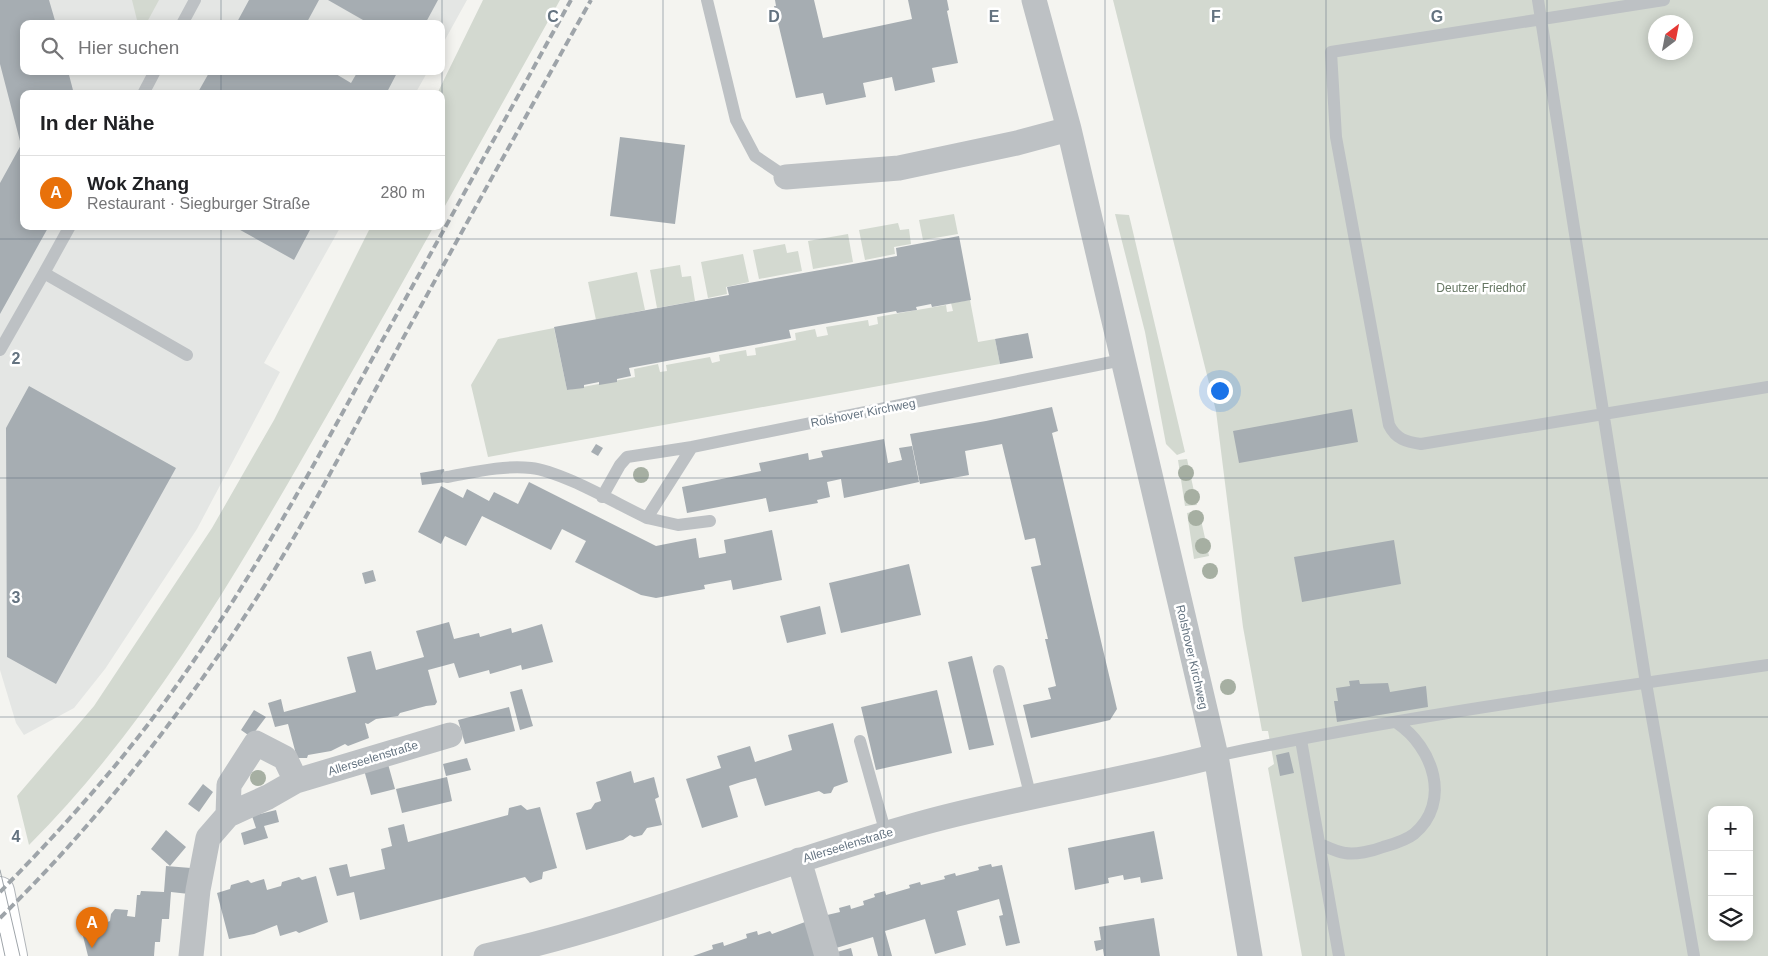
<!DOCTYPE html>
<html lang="de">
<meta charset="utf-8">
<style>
body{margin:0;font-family:Arial,sans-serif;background:#f6f6f6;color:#202124}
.controls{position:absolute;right:15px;bottom:15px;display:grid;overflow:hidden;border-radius:10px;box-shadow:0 2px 12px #0003}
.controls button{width:45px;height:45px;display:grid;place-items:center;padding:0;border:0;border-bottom:1px solid #e0e0e0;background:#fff;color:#202124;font:25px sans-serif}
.compass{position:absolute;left:1648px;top:15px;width:45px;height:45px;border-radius:50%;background:#fff;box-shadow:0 2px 12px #0003;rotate:32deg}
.you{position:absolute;left:1219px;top:390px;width:18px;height:18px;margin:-12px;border:4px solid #fff;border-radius:50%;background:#1a73e8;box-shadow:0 0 0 8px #1a73e833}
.badge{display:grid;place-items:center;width:32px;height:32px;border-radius:50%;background:#0f766e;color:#fff;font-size:16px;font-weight:700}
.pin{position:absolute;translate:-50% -41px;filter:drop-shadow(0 1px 2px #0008)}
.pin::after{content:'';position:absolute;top:26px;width:18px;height:15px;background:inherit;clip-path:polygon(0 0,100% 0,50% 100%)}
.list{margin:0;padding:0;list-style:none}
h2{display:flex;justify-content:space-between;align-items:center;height:65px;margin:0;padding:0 20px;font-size:21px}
h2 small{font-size:16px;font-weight:400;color:#757577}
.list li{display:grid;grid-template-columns:32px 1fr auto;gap:15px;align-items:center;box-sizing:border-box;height:75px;padding:0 20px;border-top:1px solid #e0e0e0}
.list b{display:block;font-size:19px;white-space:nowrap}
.list p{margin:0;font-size:16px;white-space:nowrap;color:#757577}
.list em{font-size:16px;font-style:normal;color:#757577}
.icon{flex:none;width:28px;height:28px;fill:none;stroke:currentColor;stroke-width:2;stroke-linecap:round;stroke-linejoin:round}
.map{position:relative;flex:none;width:1768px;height:956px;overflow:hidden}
.search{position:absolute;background:#fff;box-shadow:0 2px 12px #0003;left:20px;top:20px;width:425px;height:55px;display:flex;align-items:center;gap:12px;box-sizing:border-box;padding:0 18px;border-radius:10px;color:#757577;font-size:19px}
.panel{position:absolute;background:#fff;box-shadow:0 2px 12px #0003;left:20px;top:90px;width:425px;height:140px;border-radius:10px}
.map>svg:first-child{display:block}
.built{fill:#e4e6e4}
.green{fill:#d3d9d0;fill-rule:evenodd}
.building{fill:#a6adb2}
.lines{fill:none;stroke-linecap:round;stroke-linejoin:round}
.secondary-casing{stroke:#b2b6ba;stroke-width:30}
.service{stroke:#bdc1c4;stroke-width:12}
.minor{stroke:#bdc1c4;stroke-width:25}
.secondary{stroke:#fff;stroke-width:28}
.tram{stroke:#9ea4a9;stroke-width:1}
.rail{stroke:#9ea4a9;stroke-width:4;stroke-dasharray:8 4;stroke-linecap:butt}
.tree{fill:#a6afa2}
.grid{fill:none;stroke:#647380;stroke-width:1;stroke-opacity:0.55}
.labels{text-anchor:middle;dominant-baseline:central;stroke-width:5;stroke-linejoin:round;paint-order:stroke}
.park-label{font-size:12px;fill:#667763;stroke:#fff}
.street-label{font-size:12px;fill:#647380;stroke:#fff}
.grid-label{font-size:16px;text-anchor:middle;font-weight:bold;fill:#647380;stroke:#fff;stroke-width:5;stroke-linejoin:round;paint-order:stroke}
</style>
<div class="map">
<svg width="1768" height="956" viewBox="0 0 1768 956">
<rect width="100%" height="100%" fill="#f4f4f0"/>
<path class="built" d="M0,0H467L441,47V24H24V71H428L415,94H24V226H341L264,363L280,372L197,529L105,669L74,708L24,735L16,723L0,670Z"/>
<path class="green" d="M132,0H159L146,24H138Z
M483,0H560L441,213V94H437Z
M1113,0H1768V956H1302L1268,768L1274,764L1268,731H1262L1243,627L1216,411ZM1656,22H1686V52H1656ZM1712,810H1749V937H1712Z
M954,214L958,234L923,240L919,220Z
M1115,214L1129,215L1185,452L1177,455L1166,444L1145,332Z
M898,223L900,230L909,229L911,244L894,247L895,254L865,260L859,230Z
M371,226H434C388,309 341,391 294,473C218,604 137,737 29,845L17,796L94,706L212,528L274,420Z
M848,234L853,262L813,269L808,241Z
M785,244L787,253L798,251L802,271L759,279L753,250Z
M743,254L749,282L726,287L727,294L708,298L701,262Z
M680,265L682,277L691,276L695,301L657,308L650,270Z
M637,272L645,310L596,320L588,282Z
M970,300L978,342L995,339L1000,364L488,457L471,385L498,339L554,328L567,390L635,377L634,369L658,364L660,372L667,371L666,365L710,357L712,363L720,361L719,355L746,350L747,356L756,355L755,348L796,340L795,333L815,329L817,337L828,335L826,327L868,320L869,326L878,324L877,317L946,305L947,312L953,311L951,303Z
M1187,459L1197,505L1185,506L1178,460Z
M1199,511L1209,556L1194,559L1187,513Z"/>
<path class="building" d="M0,0H49L56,24H24V71H68L74,94H24V226H49L0,314V183L21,145L0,64Z
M249,0H319L306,24H236Z
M328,0H438L425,24H370Z
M775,0H814L823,38L912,19L908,0H947L949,10L947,11L958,63L932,68L935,82L895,91L892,77L863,83L866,97L826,105L823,93L796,98L774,6H776Z
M210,71H331L351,83L358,71H398L386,94H197Z
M620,137L685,145L675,224L610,216Z
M233,226H312L294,260Z
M959,236L971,300L932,307L931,304L916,307L917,310L897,313L896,311L789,330L791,338L629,368L631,376L617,379V382L599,385V382L584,385V388L567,390L554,327L729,295L727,287L897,256L896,248Z
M1028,333L1033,358L1000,364L995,339Z
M29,386L176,468L56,684L7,657L6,428Z
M1052,407L1058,431L1052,433L1117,709L1110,720L1031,738L1023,705L1051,699L1048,688L1056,686L1045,639H1048L1031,567L1041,565L1035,538L1025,540L1002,444L965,451L969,475L920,484L910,434L986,421Z
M1352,409L1358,442L1239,463L1233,431Z
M884,439L888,463L902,460L899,448L912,446L919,482L844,498L841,479L827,482L830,497L817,500L818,503L769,512L766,498L687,513L682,487L761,471L759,463L808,453L809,460L823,457L821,451Z
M596,444L603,448L598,456L591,452Z
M444,469L446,482L422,485L420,473Z
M529,482L656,546L696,538L699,558L726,553L724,540L772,530L782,580L733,590L731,580L704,585L705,589L656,598L641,595L575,562L586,541L562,529L551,550L482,516L466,546L445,536L441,544L418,532L441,486L463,498L467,489L489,501L494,492L518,504Z
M1394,540L1401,584L1302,602L1294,557Z
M909,564L921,615L841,633L829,583Z
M373,570L376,581L365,584L362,573Z
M820,606L826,634L787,643L780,616Z
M449,622L454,639L479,633L480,637L511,628L512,633L542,624L553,662L522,670L521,665L490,674L489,670L459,678L454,663L428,670L437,702L435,705L426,706L400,713L398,716L376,719L368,724L365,723L369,738L348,746L345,744L331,751L308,755L307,758H297L288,724L275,727L268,703L281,699L284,712L356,692L347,657L371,651L376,670L424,657L416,631Z
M972,656L994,745L969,750L948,662Z
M1359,680L1360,684L1388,683L1390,692L1426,686L1428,707L1337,722L1334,701H1338L1336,688L1350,686L1349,681Z
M522,689L533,726L520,730L510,692Z
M937,690L952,753L876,770L861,707Z
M509,707L515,731L465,744L458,720Z
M254,710L266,717L251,737L241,730Z
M833,723L848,782L834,787L831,793L824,794L819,791L765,806L756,778L741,782L729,786L738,817L702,828L686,779L721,768L717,756L750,746L755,762L792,750L788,735Z
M1289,752L1294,773L1280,776L1276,755Z
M467,758L471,770L446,776L443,764Z
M388,764L395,789L371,795L364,770Z
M631,771L634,783L654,777L659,797L655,799L662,825L647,828L642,835L634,837L630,835L623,840L586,850L576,813L591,809L595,803L601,801L596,782Z
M447,777L452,801L402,813L396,789Z
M203,784L213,792L199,812L188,804Z
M521,805L527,810L540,807L557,868L543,872L542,879L530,883L525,877L360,920L354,892L337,896L329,868L347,864L350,877L385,869L381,849L392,846L388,828L404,824L408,842L508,815L509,808Z
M276,810L279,822L264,826L268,838L244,845L241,833L256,828L252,816Z
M166,830L186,847L170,866L151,849Z
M1154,831L1163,879L1141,883L1140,877L1124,880L1123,875L1108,878L1109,883L1075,890L1068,848Z
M991,864L992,867L1002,865L1020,943L1006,946L999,916L1003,915L999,899L957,911L966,945L935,954L925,919L885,931L892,956H878L873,937L836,948L827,915L840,912L839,908L850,905L851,909L864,905L863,901L875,897L874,894L885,891L886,895L910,888L909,885L920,882L921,885L945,879L944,876L955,873L956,876L979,870L978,867Z
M166,866L191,868L189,894L171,892L169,919H162L160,942H155L154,956H88L82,932L110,921L111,914L115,909L128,910L127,916L135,917L137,895H140L141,891L164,892Z
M316,876L328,922L299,933L296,931L280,936L277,925L254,934L229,939L217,893L230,889L231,885L248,880L251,883L264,879L267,890L281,886L282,882L299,877L302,880Z
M1154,918L1160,956H1104L1103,949L1096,951L1094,941L1101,940L1099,927Z
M805,922L815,956H693L713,949L712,945L723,942L724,946L747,938L746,934L757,931L758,935L770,931L772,934Z
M851,948L853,956H839L837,952Z"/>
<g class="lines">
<defs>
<path id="secondary" d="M0,891L13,956"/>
</defs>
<use href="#secondary" class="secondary-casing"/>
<path class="service" d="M707,0L736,120L755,156L786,177
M1538,0L1646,683L1694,956
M1664,0L1331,52L1336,137L1389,425C1396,439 1406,442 1421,444L1768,387
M182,24L195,0
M143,94L155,71
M44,273L70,226
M0,350L44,273L187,355
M447,477C475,472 503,465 531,468C561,471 617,504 647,518L692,447L1122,360
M602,497L620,465L627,457L692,447
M647,518L678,525L710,521
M999,671L1031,798
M1301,740L1339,956
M860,741L886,834
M1216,756C1398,717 1584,692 1768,665
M1320,844C1327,847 1337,852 1345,853C1355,855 1373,851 1383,847C1393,844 1405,841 1414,834C1452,802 1433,747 1397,723"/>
<path class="minor" d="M1034,0L1069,129L1216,756L1250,956
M786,177L899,168L1017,143L1069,129
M228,815L229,785L256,743L285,758L296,781
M799,860L827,956
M191,956L198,890L208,838L228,815L268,797L296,781L450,735
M486,956C636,923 778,862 926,822C1022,796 1120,781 1216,756"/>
<use href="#secondary" class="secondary"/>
<path class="tram" d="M0,870L20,956
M0,933L5,956"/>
<path class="rail" d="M0,892C67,824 132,751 186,672C259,567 320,454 382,341C445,228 508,114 571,0
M0,918C98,822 184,711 258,596C310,515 355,427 401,342C464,228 527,114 591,0"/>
</g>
<g class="tree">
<circle cx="1186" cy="473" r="8"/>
<circle cx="641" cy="475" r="8"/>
<circle cx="1192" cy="497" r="8"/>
<circle cx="1196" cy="518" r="8"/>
<circle cx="1203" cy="546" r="8"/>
<circle cx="1210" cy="571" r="8"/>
<circle cx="1228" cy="687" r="8"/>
<circle cx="258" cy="778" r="8"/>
</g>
<path class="grid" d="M221,0V24M442,0V956M663,0V956M884,0V956M1105,0V956M1326,0V956M1547,0V956M221,71V94M221,226V956M0,239H1768M0,478H1768M0,717H1768"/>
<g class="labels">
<g class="park-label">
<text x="1481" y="288">Deutzer Friedhof</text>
</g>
<g class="street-label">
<text transform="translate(863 413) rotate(-11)">Rolshover Kirchweg</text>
<text transform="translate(1192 657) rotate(77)">Rolshover Kirchweg</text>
<text transform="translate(373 758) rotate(-17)">Allerseelenstraße</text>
<text transform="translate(848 845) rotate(-17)">Allerseelenstraße</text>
</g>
</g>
<g class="grid-label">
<text x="553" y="22">C</text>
<text x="774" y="22">D</text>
<text x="994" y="22">E</text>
<text x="1216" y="22">F</text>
<text x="1437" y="22">G</text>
<text x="16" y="364">2</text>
<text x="16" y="603">3</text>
<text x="16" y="842">4</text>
</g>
</svg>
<div class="controls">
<button>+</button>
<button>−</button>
<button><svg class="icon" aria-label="layers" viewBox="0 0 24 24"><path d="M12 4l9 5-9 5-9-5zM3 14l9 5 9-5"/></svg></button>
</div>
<svg class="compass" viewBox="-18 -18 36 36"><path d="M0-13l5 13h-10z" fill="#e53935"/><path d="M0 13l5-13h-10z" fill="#757577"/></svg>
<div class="you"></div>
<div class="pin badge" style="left:92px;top:948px;background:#e8710a">A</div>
<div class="search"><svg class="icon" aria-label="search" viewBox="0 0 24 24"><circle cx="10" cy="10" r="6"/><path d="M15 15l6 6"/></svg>Hier suchen</div>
<section class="panel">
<h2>In der Nähe<small></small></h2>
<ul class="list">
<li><span class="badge" style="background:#e8710a">A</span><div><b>Wok Zhang</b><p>Restaurant · Siegburger Straße</p></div><em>280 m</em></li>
</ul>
</section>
</div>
